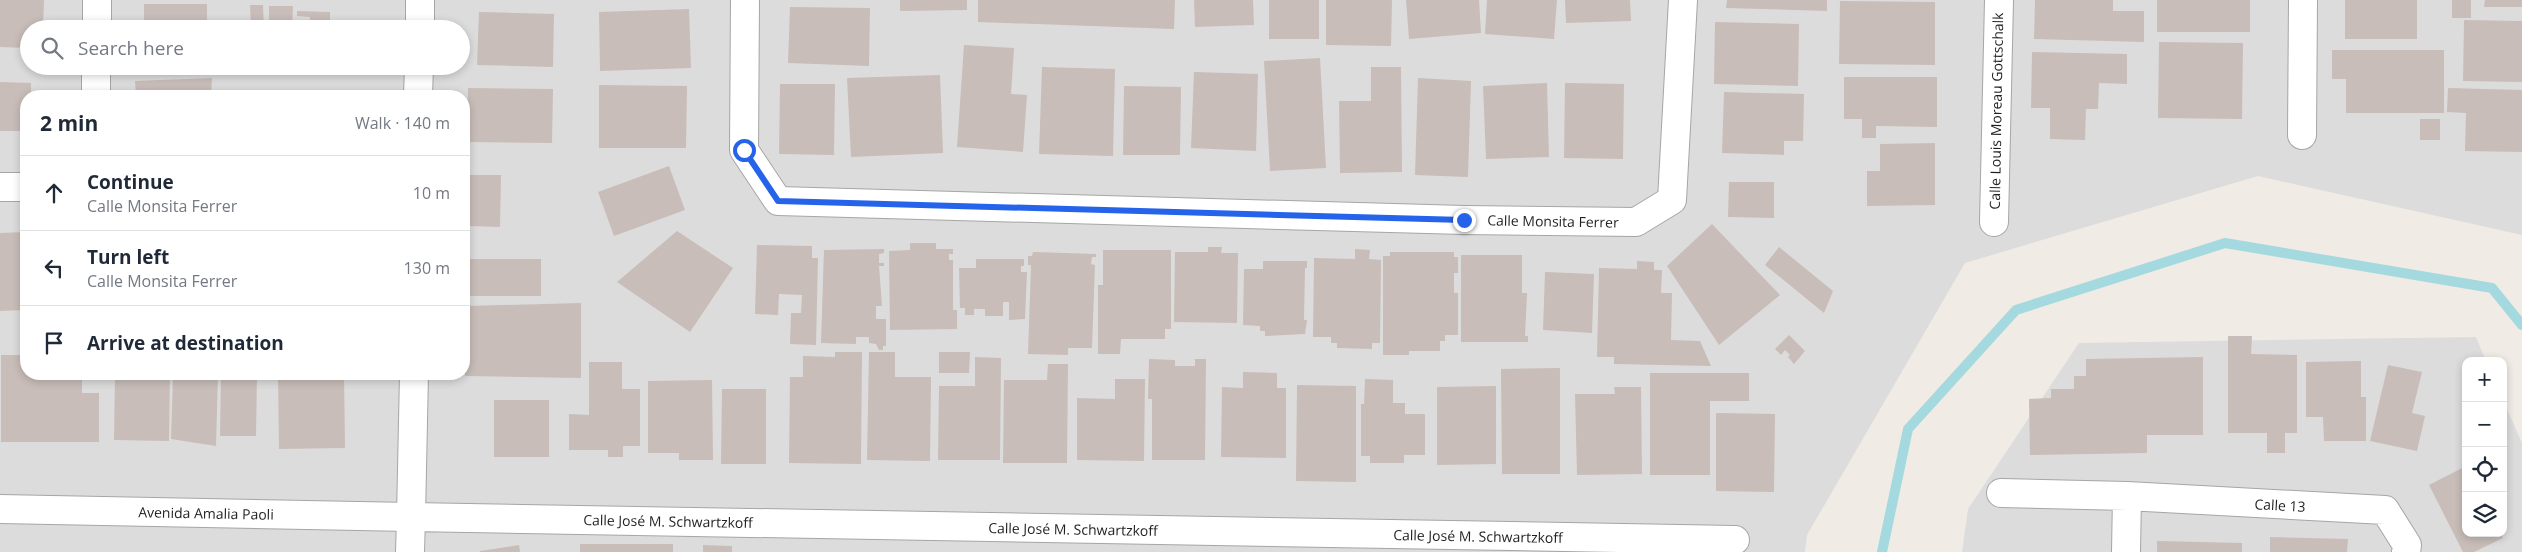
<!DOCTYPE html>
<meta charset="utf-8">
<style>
body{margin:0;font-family:"Open Sans",sans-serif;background:#f2f2f3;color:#1f2937}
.controls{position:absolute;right:15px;bottom:15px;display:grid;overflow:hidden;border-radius:10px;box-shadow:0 2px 8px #0003}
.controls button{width:45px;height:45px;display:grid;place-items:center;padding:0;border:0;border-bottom:1px solid #e0e1e3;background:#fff;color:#1f2937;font:25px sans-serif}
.stop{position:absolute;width:15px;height:15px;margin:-11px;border:4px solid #2563eb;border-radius:50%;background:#fff}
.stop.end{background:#2563eb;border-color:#fff;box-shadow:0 1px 5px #0008}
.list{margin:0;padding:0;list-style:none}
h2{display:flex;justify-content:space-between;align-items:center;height:65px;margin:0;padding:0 20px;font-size:21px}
h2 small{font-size:16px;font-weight:400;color:#747a83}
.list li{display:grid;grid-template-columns:32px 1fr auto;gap:15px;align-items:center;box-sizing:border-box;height:75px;padding:0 20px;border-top:1px solid #e0e1e3}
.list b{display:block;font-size:19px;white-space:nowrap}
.list p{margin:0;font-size:16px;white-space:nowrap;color:#747a83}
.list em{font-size:16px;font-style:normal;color:#747a83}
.icon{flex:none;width:28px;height:28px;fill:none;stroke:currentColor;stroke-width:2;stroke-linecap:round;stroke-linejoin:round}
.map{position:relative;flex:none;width:2522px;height:552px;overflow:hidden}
.search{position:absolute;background:#fff;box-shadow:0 2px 8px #0003;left:20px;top:20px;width:450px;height:55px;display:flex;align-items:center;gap:12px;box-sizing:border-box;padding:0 18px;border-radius:28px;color:#747a83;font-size:19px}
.panel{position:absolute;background:#fff;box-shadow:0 2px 8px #0003;left:20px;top:90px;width:450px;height:290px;border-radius:20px}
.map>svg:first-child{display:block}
.residential{fill:#dddcdc;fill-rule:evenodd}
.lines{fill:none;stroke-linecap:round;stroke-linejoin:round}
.stream{stroke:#a4d9df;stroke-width:10}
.building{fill:#c8bdb8}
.minor-casing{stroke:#a6a6a6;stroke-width:30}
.tertiary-casing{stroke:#a6a6a6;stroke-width:30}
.minor{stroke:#fff;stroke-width:28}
.tertiary{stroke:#fff;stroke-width:28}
.route{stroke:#2563eb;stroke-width:6}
.labels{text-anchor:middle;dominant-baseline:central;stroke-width:4;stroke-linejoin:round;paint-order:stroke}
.street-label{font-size:14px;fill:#1f1f1f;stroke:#fff}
</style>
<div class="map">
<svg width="2522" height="552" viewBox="0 0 2522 552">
<rect width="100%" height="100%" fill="#f0ebe5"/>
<path class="residential" d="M0,0H2522V235L2258,176L1965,263L1807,535L1805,552H0ZM29,29H461V66H29ZM26,96H464V374H26Z
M2476,337L2486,361H2466V533H2503V400L2522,443V552H1962L1968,509L2079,343Z"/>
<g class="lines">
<path class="stream" d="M1882,552L1908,429L2016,310L2225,243L2492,288L2522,325"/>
</g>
<path class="building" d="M0,0H44L43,29H29V48L0,47Z
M900,0H967V10L900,11Z
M978,0H1175L1174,29L978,22Z
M1194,0H1253L1254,25L1195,27Z
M1269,0H1319V39H1269Z
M1326,0H1392L1391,46L1326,45Z
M1406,0H1479L1481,33L1409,39Z
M1487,0H1557L1554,39L1485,34Z
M1565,0H1630L1631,21L1566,23Z
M1727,0H1827V11L1726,8Z
M2035,0H2113V11H2144V42L2034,39Z
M2157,0H2250V32H2157Z
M2345,0H2417V39H2345Z
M2452,0H2471V18H2452Z
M2485,0H2522V7H2484Z
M1840,1L1935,2V65L1839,64Z
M144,4H207V29H144Z
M250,5H263L264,29H251Z
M269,6H293L292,29L269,28Z
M790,7L870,8L869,66L788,63Z
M689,9L691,68L600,71L599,12Z
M297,11L330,12V28H310V17L297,16Z
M479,12L554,14L553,67L477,65Z
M2464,20L2522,21V82L2463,81Z
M1715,22L1799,24L1798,86L1714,84Z
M2159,42L2243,43L2242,119L2158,118Z
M964,45L1014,48L1011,94L1027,95L1023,152L957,147Z
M2332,50H2444V113H2346V79H2332Z
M2032,52L2127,54V84L2099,83L2098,109H2086L2085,140L2050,139V108H2031Z
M1320,58L1326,168L1270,171L1264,61Z
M1042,67L1115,69L1113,156L1039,154Z
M1371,67H1401L1402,172L1340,173L1339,101H1371Z
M1194,72L1258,74L1256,151L1191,148Z
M940,75L943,153L851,157L847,78Z
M1844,77H1937V127L1876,126V138H1862V119H1844Z
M212,78L211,96H136L135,81Z
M1418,78L1471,81L1468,177L1415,175Z
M0,82L31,83V96H26V131H0Z
M1547,83L1549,157L1486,159L1483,86Z
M1565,83L1624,84L1623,159L1564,158Z
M780,84H835L834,155L779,154Z
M599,85L687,86L686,148H599Z
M1124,86L1181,87L1180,155H1123Z
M468,88L553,89L552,143L467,142Z
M2448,88L2522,90V152L2465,151L2466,113L2447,112Z
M1724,92L1804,94L1803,141H1784V155L1722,153Z
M2420,119H2440V140H2420Z
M1935,143V205L1867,206V171H1880V144Z
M669,166L685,210L614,236L598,192Z
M470,175H501L500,227L469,226Z
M1729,182H1774V218L1728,217Z
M1712,224L1780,295L1719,345L1667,266Z
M677,231L733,268L690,332L617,282Z
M26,232V310L0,311V233Z
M910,243H936V249H953V254H949V260H953V310H957V329L890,330L889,251L910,250Z
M757,245L812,246V258H818L816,345L790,344L791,313H801L802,295L779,294L778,315L755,314Z
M1208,247H1222L1221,253H1238L1237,323L1174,322L1175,252H1208Z
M1779,247L1833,291L1824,313L1765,265Z
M884,249V253L879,254V263H884V266H879L882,306H876V319H886V346H883V350H879L876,344L869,343V337H856V344L821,343L824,250Z
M1355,249L1370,250L1369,259L1381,260L1380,343H1372V349L1337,348V343H1331V337H1313L1314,258L1355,259Z
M1103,250H1171V329H1165V339H1121L1120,354H1098V285H1103Z
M1033,252L1096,254V257H1092L1091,264L1095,265L1092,348H1068V355L1028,354L1031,265H1028V256H1032Z
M1390,252H1454V257H1458V273H1454V293H1458V335H1445V341H1440V351H1409V355H1383V256H1390Z
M1461,255H1522V293H1527L1525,336H1528V342H1461Z
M464,259H541V296H464Z
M976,259H1024V266H1021V272H1027L1025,319L1009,320V302H1003V316H985V309H974V315H965V308H960L959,268H976Z
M1263,261H1307V268H1305L1304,320H1307L1305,334L1265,336V331H1260V326L1243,325L1244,269H1263Z
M1637,261L1654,262V270H1662L1661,293H1672L1671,340L1700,341L1711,366L1614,364V357H1597L1599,268L1637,269Z
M1545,272L1594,274L1592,333L1543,330Z
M581,303V378L465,376V306Z
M1789,335L1805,351L1794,364L1788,357L1790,355L1785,350L1781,355L1775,349Z
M2228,336H2252L2251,354L2297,355V433H2285V453H2267V433H2228Z
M835,352H862L861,464L789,463L790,377H803V356L835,357Z
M869,352H895V377H931L930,461L867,460Z
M939,352H970L969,373H939Z
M1,355H26V374H82V393H99V442H1Z
M975,357L1001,358L1000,460H938L939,386H975Z
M2203,357V435H2147V453L2030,455L2029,399L2051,398V389H2074V376H2086V359Z
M1149,359L1175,360V366H1195V359H1206L1205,460H1152V399H1148Z
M2361,361V397H2366V441H2324L2323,417H2306V362Z
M589,362H622V389H640V446H623V457H608V450H569V414L589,415Z
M1048,364H1068L1067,463H1003L1004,380H1047Z
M2388,365L2422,372L2412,413L2425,416L2417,451L2370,441Z
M1560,368V474H1502L1501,369Z
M1243,372L1277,373V388H1286V458L1221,457L1222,387L1243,388Z
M1650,373H1749V401H1710V475H1650Z
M115,374H170L169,441L114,440Z
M173,374H218L216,446L171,439Z
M221,374H257L256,436H220Z
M278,374H344L345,448L279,449Z
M1115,379H1145L1144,461L1077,460V398L1115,399Z
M1365,379L1393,380V403H1405V414H1425V455H1404V463H1370V456H1361V404H1364Z
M712,380L713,460H679V453H648V381Z
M1297,385L1356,386V482L1296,481Z
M1496,386V464L1437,465V387Z
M1614,387H1641L1642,474L1577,475L1575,394H1615Z
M722,389H766V464H721Z
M494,400H549V457H494Z
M1716,413L1775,414L1774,492L1716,491Z
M2466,466V533H2501L2503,538L2474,552H2463L2429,485Z
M2270,537L2348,539L2347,552H2270Z
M2157,541L2242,543V552H2157Z
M580,544H673V552H580Z
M519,545L520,552H480V551Z
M703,545L732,546V552H703Z"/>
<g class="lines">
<defs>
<path id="minor" d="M745,0L744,150L778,201L1464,220L1636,222L1672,200L1683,0
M97,29V0
M96,96V66
M2302,135L2303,0
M0,187H26
M1994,222L1999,0
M2001,493L2127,496L2385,510L2407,545L2406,552
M410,552L411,517L1735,540
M2126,552L2127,496"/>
<path id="tertiary" d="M420,29V0
M418,96L419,66
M0,509L411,517L414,374"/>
</defs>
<use href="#minor" class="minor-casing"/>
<use href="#tertiary" class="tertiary-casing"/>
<use href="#minor" class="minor"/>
<use href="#tertiary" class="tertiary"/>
</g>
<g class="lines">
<path class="route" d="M744,150L778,201L1464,220"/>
</g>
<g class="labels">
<g class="street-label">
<text transform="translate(1996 111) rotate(-89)">Calle Louis Moreau Gottschalk</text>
<text transform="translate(1553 221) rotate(1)">Calle Monsita Ferrer</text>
<text transform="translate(2280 505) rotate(3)">Calle 13</text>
<text transform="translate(206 513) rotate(1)">Avenida Amalia Paoli</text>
<text transform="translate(668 521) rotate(1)">Calle José M. Schwartzkoff</text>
<text transform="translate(1073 529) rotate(1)">Calle José M. Schwartzkoff</text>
<text transform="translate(1478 536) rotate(1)">Calle José M. Schwartzkoff</text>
</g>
</g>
</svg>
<div class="controls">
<button>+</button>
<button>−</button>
<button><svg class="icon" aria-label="locate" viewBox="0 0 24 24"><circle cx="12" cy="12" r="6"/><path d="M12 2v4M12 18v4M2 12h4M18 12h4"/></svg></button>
<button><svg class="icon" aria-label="layers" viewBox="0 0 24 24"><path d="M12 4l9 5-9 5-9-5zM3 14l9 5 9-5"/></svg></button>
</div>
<div class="stop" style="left:744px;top:150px"></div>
<div class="stop end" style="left:1464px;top:220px"></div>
<div class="search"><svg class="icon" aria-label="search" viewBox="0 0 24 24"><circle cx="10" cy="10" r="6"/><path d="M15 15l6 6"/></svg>Search here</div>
<section class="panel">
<h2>2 min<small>Walk · 140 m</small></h2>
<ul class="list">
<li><svg class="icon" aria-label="ahead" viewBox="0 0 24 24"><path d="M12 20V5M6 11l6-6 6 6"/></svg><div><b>Continue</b><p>Calle Monsita Ferrer</p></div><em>10 m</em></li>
<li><svg class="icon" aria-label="left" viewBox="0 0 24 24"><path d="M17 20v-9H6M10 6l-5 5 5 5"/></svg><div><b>Turn left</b><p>Calle Monsita Ferrer</p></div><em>130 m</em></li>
<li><svg class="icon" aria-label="arrive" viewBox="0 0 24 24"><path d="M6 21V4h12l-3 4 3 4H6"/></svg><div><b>Arrive at destination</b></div></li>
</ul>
</section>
</div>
